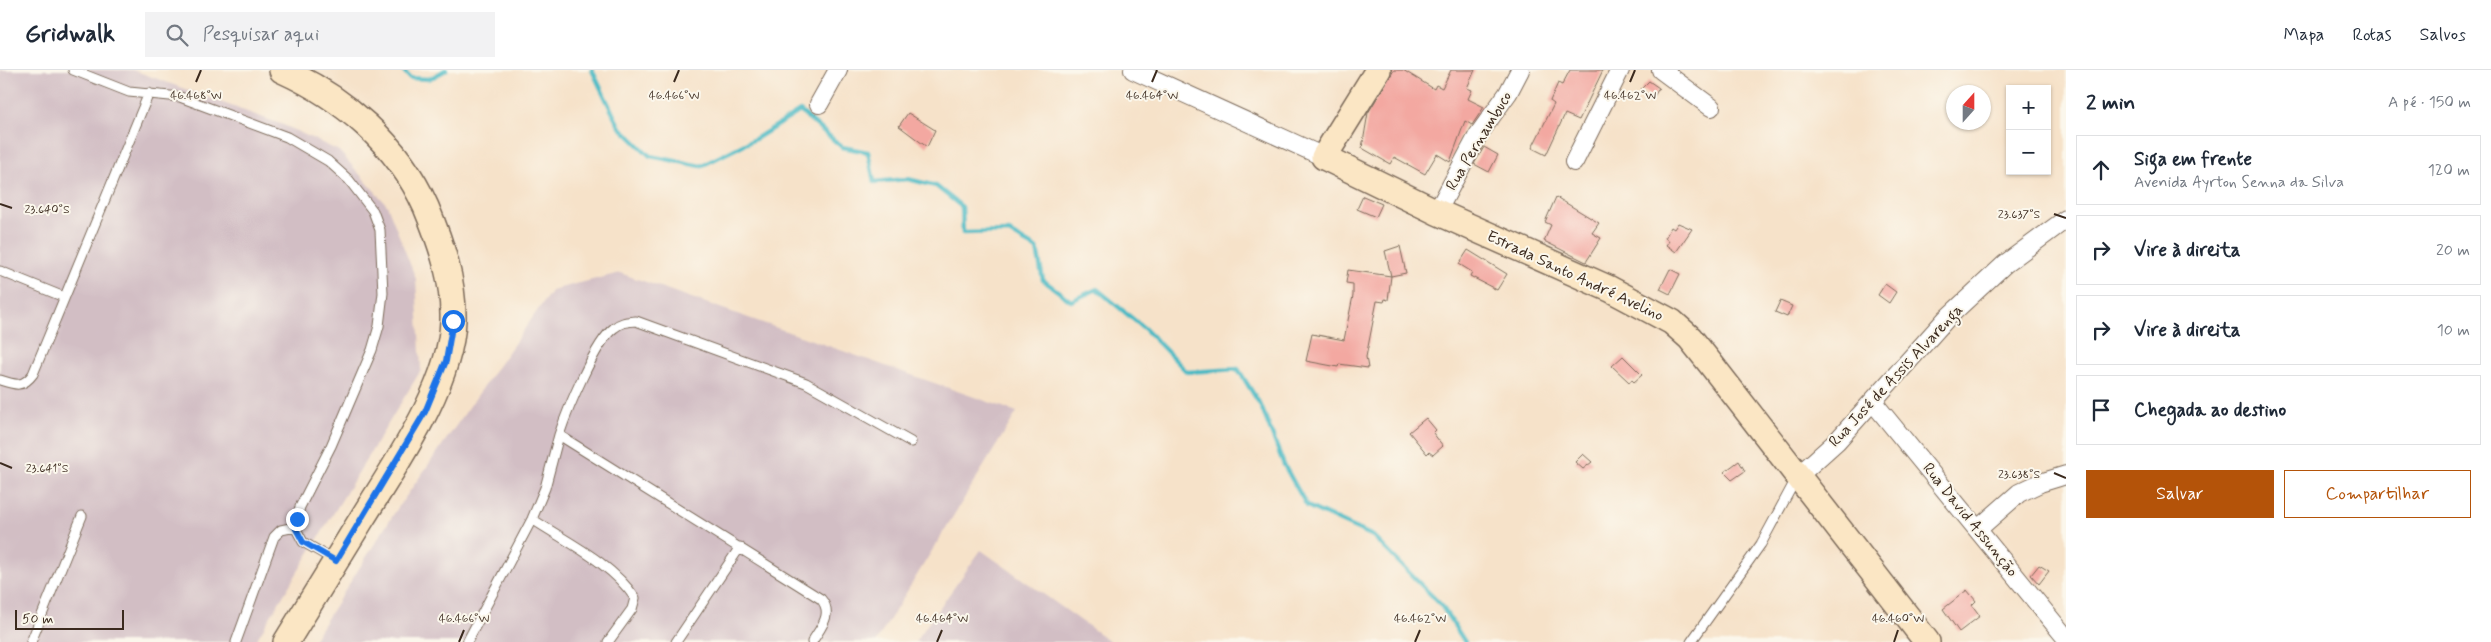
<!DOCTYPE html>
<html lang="pt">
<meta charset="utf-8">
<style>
body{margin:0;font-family:Mynerve,sans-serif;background:#f2f2f3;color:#1f2937}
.controls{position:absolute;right:15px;top:15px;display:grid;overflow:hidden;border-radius:0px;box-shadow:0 1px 4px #0004}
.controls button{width:45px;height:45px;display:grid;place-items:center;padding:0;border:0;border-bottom:1px solid #e0e1e3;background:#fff;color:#1f2937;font:25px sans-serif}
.compass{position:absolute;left:1946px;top:15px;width:45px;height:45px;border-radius:50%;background:#fff;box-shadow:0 1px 4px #0004;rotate:21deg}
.scale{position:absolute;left:15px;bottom:12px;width:109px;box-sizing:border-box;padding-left:5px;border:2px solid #3b2a1e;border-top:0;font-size:14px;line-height:18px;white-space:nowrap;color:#3b2a1e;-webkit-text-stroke:4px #fbf7ec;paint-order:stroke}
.stop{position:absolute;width:15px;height:15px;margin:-11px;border:4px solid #1a73e8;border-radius:50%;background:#fff}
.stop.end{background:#1a73e8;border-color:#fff;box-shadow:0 1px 5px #0008}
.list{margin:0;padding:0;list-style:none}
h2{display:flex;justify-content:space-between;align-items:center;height:65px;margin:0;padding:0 20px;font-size:21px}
h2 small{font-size:16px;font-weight:400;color:#747a83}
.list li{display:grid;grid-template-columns:32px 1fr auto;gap:15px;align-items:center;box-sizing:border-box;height:70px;margin:0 10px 10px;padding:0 10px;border:1px solid #e0e1e3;border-radius:0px}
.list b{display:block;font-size:19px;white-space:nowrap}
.list p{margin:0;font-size:16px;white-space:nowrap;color:#747a83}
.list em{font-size:16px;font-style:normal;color:#747a83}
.actions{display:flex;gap:10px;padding:15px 20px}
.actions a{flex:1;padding:11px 0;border:1px solid #b45309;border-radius:0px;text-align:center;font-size:18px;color:#b45309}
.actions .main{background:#b45309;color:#fff}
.icon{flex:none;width:28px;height:28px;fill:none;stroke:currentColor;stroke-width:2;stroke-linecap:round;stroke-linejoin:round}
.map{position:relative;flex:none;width:2066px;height:572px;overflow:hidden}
header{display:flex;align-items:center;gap:30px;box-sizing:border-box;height:70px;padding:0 25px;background:#fff;border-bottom:1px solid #e0e1e3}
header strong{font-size:24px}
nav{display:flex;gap:28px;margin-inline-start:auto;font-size:18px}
.search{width:350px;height:45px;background:#f2f2f3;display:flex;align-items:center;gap:12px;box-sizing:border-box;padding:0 18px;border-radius:0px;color:#747a83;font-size:19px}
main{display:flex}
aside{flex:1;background:#fff}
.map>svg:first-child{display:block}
.industrial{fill:#d2bec4}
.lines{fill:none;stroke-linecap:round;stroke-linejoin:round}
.stream{stroke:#4cbac4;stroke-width:4.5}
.building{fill:#f3a8a1}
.lane-casing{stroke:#7c6a5a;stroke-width:11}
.street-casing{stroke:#7c6a5a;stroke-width:20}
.secondary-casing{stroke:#7c6a5a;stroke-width:28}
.lane{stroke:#fff;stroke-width:9}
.street{stroke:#fff;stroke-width:18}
.secondary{stroke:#fbe6c4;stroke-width:25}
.route{stroke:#1a73e8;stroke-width:6}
.ticks{fill:none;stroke:#3b2a1e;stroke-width:2}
.labels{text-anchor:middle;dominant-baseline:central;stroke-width:4;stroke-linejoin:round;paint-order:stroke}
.street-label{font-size:16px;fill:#3b2a1e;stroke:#fbf7ec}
.ticks-label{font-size:12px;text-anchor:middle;fill:#3b2a1e;stroke:#fbf7ec;stroke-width:4;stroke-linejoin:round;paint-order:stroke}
</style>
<header>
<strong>Gridwalk</strong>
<div class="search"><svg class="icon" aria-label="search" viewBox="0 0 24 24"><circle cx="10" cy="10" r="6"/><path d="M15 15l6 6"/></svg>Pesquisar aqui</div>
<nav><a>Mapa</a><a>Rotas</a><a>Salvos</a></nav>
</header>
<main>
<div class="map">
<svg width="2066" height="572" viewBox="0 0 2066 572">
<rect width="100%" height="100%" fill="#fbf7ec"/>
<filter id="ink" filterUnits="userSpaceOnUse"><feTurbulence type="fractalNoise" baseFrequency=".02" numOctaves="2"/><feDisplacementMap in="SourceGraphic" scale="10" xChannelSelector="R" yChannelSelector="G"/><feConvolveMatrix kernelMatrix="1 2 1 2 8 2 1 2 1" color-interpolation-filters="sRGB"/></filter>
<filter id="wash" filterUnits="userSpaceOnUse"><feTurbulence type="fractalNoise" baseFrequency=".0096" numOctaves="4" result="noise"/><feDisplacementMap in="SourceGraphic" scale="20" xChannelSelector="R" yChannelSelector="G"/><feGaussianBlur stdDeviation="1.12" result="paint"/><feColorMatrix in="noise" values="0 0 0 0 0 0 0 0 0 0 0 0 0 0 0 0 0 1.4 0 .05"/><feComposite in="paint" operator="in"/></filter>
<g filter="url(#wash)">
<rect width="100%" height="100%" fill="#f6e2c9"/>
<path class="industrial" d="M0,0H133L286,56L339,81L387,135L416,209L421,300L255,572H0Z
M620,203L1017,342L876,572H312L395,442L552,220Z
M981,480L1111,572H915Z"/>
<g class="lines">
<path class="stream" d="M403,0L410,8L429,9L446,0
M592,0L619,56L650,86L701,96L757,68L800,41L842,77L868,82L874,112L908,109L936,116L962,137L963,163L1009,162L1037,179L1043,210L1071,231L1097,219L1145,259L1187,302L1238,299L1261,336L1284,395L1307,436L1373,466L1441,535L1465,572"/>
</g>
<g id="blocks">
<path class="building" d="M1394,0H1403L1434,19L1436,15L1442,18L1451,0H1475L1467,18L1472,20L1468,29L1484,37L1472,55L1465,51L1450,92L1437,84L1425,104L1394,87L1390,94L1362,78L1368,43Z
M1570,0H1603L1579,50L1565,44L1546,85L1532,78L1554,34L1550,31L1558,13L1562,15Z
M1649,11L1659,18L1653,28L1641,19Z
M908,43L935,60L927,77L899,56Z
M1484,77L1498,85L1489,102L1474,94Z
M1363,126L1382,134L1376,147L1357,139Z
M1556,127L1599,153L1592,163L1601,168L1586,192L1544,171L1551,155L1545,152Z
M1678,153L1692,159L1676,182L1666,175L1669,171L1665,168L1671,157L1674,159Z
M1400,176L1406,203L1391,206L1385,181Z
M1468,180L1507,204L1497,220L1470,206L1472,202L1459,194Z
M1670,199L1680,204L1670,224L1660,219Z
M1348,200L1391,206L1388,230L1385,229L1384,232L1377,231L1366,287L1368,298L1339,294L1338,297L1306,291L1312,264L1344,270L1353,226V214L1346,213Z
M1885,214L1896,222L1889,233L1878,225Z
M1780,231L1792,236L1787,247L1775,242Z
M1623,286L1642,305L1634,312L1632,310L1629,312L1612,296Z
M1426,348L1436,360L1433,363L1443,376L1433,385L1429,382L1427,384L1409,362Z
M1583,384L1592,392L1583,399L1575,392Z
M1739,391L1745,401L1732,410L1724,402Z
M2039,495L2049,501L2039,514L2031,505Z
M1967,520L1976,531L1972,535L1980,546L1959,562L1943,539Z"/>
</g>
</g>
<g filter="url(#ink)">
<use href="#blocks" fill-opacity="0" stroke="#7c6a5a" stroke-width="1"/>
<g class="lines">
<defs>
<path id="lane" d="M73,0L129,22L180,27L287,67L328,91L349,110L373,141L380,160L383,223L379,256L372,280L331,376L300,437L295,457L303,472L336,491
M0,201L64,227
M0,310C15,315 23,318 33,304L149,23
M532,449C567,472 612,493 635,528L632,539L608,572
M31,572L82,446
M236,572L274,467L281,460L295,457
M467,572L532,449L545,418L559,365
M676,572L740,477
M812,572C820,558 834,544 821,529L559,365C567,341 595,272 614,258C621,252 627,252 636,251L806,313L911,372
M1691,572L1761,474L1796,409"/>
<path id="street" d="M1133,0L1324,87
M1661,0L1711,37
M819,34L838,0
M1574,92L1620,0
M1437,142L1478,65L1508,23L1520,0
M1873,332L2066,568
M1797,407L1837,371L1947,248L2005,194L2066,149
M1978,459L2019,423L2040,413L2066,405"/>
<path id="secondary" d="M282,0C344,28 398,74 426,137C441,173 454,210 453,250C451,315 397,392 363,447C338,488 312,530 286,572
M1378,0L1324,87L1437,142L1610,219L1644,237L1672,252L1690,268L1710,293L1927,572"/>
</defs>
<use href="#lane" class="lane-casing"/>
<use href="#street" class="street-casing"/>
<use href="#secondary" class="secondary-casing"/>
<use href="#lane" class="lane"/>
<use href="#street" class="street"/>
<use href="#secondary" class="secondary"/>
</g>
</g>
<g class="lines" filter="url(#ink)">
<path class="route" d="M297,449L295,457L303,472L336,491L425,342L446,291L453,251"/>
</g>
<path class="ticks" d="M196,12L201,0M674,12L679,0M1152,12L1157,0M1630,12L1635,0M0,134L12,138M2054,144L2066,148M0,393L12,398M2054,403L2066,408M459,572L464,560M937,572L942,560M1415,572L1420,560M1894,572L1898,560"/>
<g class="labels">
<g class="street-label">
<text transform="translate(1479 71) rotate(-59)">Rua Pernambuco</text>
<text transform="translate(1575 206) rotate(25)">Estrada Santo André Avelino</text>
<text transform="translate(1896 306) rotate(-47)">Rua José de Assis Alvarenga</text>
<text transform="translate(1970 450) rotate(51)">Rua David Assunção</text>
</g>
</g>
<g class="ticks-label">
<text x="196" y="29">46.468°W</text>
<text x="674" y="29">46.466°W</text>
<text x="1152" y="29">46.464°W</text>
<text x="1630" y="29">46.462°W</text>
<text x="47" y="143">23.640°S</text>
<text x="2019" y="148">23.637°S</text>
<text x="47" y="402">23.641°S</text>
<text x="2019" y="408">23.638°S</text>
<text x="464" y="552">46.466°W</text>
<text x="942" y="552">46.464°W</text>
<text x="1420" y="552">46.462°W</text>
<text x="1898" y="552">46.460°W</text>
</g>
</svg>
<div class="controls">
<button>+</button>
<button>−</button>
</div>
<svg class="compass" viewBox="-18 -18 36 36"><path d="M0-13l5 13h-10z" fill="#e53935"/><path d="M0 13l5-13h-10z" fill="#747a83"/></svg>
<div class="scale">50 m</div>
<div class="stop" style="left:453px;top:251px"></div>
<div class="stop end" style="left:297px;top:449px"></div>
</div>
<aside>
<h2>2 min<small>A pé · 150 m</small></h2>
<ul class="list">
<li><svg class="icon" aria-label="ahead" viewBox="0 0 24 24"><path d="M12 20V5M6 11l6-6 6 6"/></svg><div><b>Siga em frente</b><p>Avenida Ayrton Senna da Silva</p></div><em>120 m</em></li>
<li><svg class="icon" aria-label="right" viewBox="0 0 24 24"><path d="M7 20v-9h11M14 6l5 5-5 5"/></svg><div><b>Vire à direita</b></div><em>20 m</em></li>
<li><svg class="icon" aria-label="right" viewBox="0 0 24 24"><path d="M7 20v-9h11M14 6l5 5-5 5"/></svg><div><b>Vire à direita</b></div><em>10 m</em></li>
<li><svg class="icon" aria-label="arrive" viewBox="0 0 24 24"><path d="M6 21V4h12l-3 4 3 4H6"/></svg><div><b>Chegada ao destino</b></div></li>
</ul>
<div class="actions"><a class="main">Salvar</a><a>Compartilhar</a></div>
</aside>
</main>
